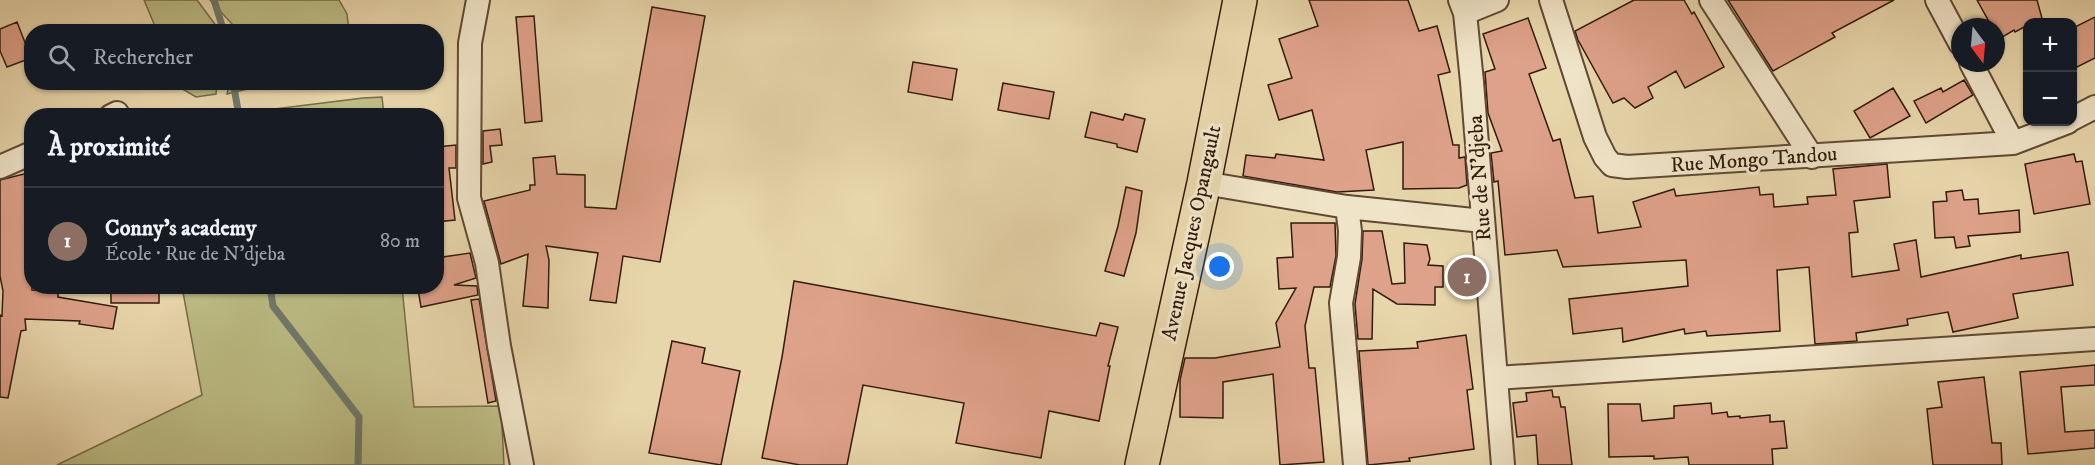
<!DOCTYPE html>
<html lang="fr">
<meta charset="utf-8">
<style>
body{margin:0;font-family:"IM FELL DW Pica",serif;background:#20242c;color:#f1f3f6}
.controls{position:absolute;right:18px;top:18px;display:grid;overflow:hidden;border-radius:12px;box-shadow:0 2px 4px #0004}
.controls button{width:54px;height:54px;display:grid;place-items:center;padding:0;border:0;border-bottom:2px solid #363941;background:#171b24;color:#f1f3f6;font:30px sans-serif}
.compass{position:absolute;left:1951px;top:18px;width:54px;height:54px;border-radius:50%;background:#171b24;box-shadow:0 2px 4px #0004;rotate:164deg}
.you{position:absolute;left:1220px;top:267px;width:21px;height:21px;margin:-15px;border:4px solid #fff;border-radius:50%;background:#1a73e8;box-shadow:0 0 0 9px #1a73e833}
.badge{display:grid;place-items:center;width:39px;height:39px;border-radius:50%;background:#b45309;color:#fff;font-size:20px;font-weight:700}
.pin{position:absolute;translate:-50% -50%;border:3px solid #fff;box-shadow:0 2px 6px #0006}
.list{margin:0;padding:0;list-style:none}
h2{display:flex;justify-content:space-between;align-items:center;height:78px;margin:0;padding:0 24px;font-size:26px}
h2 small{font-size:20px;font-weight:400;color:#9ea1a6}
.list li{display:grid;grid-template-columns:39px 1fr auto;gap:18px;align-items:center;box-sizing:border-box;height:108px;padding:0 24px;border-top:2px solid #363941}
.list b{display:block;font-size:22px;white-space:nowrap}
.list p{margin:0;font-size:20px;white-space:nowrap;color:#9ea1a6}
.list em{font-size:20px;font-style:normal;color:#9ea1a6}
.icon{flex:none;width:33px;height:33px;fill:none;stroke:currentColor;stroke-width:2;stroke-linecap:round;stroke-linejoin:round}
.map{position:relative;flex:none;width:2095px;height:465px;overflow:hidden}
.search{position:absolute;background:#171b24;box-shadow:0 2px 4px #0004;left:24px;top:24px;width:420px;height:66px;display:flex;align-items:center;gap:15px;box-sizing:border-box;padding:0 21px;border-radius:24px;color:#9ea1a6;font-size:22px}
.panel{position:absolute;background:#171b24;box-shadow:0 2px 4px #0004;left:24px;top:108px;width:420px;height:186px;border-radius:24px}
.map>svg:first-child{display:block}
.green{fill:#bcbc84;stroke:#776b48;stroke-width:1.5}
.lines{fill:none;stroke-linecap:round;stroke-linejoin:round}
.stream{stroke:#6f796c;stroke-width:7}
.building{fill:#dea189;stroke:#321a0d;stroke-width:1.5}
.minor-casing{stroke:#604934;stroke-width:26}
.trunk-casing{stroke:#321a0d;stroke-width:36}
.minor{stroke:#f0e4c8;stroke-width:22}
.trunk{stroke:#e8d6ab;stroke-width:33}
.labels{text-anchor:middle;dominant-baseline:central;stroke-width:6;stroke-linejoin:round;paint-order:stroke}
.street-label{font-size:21px;fill:#321a0d;stroke:#f0e4c8}
</style>
<div class="map">
<svg width="2095" height="465" viewBox="0 0 2095 465">
<rect width="100%" height="100%" fill="#e8d6ab"/>
<filter id="stains"><feTurbulence type="fractalNoise" baseFrequency=".00333" numOctaves="4"/><feColorMatrix values="0 0 0 0 .2 0 0 0 0 .09 0 0 0 0 .02 0 0 0 .5 -.17"/></filter>
<radialGradient id="worn" r=".72"><stop offset=".6" stop-color="#630" stop-opacity="0"/><stop offset="1" stop-color="#630" stop-opacity=".3"/></radialGradient>
<path class="green" d="M144,0H197L220,31H157Z
M210,0H339L347,14L349,31H234L233,25Z
M230,82H272V83L227,94Z
M177,83H217L216,94L196,97L179,87Z
M382,97L384,115H226L363,98Z
M182,287H402L414,407L501,406L504,465H57L202,395Z"/>
<g class="lines">
<path class="stream" d="M214,0L224,32
M233,82L239,116
M270,286L273,306L359,417L358,465"/>
</g>
<path class="building" d="M1309,0H1408L1419,31L1437,26L1450,72L1438,75L1453,145H1459V158L1465,157L1467,185L1459,188L1403,189V142L1366,150L1374,190L1337,192L1243,176L1246,155L1275,158L1276,154L1324,160L1312,110L1279,120L1268,85L1292,78L1279,39L1318,26Z
M1634,0H1684L1692,14L1694,12L1724,67L1685,88L1676,71L1648,87L1653,98L1635,108L1624,98L1613,103L1578,40L1575,31Z
M1728,0H1894L1832,33L1835,37L1773,71Z
M1977,0H2037L2043,22H2028V25L2015,32L2014,30L1999,39L1996,34V27H1992Z
M652,7L705,16L660,262L623,256L616,303L590,300L598,253L546,246L549,260L548,308L523,306L528,254L501,264L484,201L530,190V185H535L533,158L555,156L557,174L585,175V207L616,209Z
M534,16L542,121L525,123L516,17Z
M2095,17V58L2073,69V28Z
M1528,18L1546,68L1529,74L1553,141L1560,139L1575,198L1593,196L1598,233L1641,227L1633,202L1674,189L1676,196L1759,187L1760,195L1773,194L1774,207L1808,204L1807,197L1836,195L1833,169L1887,164L1890,197L1854,201L1858,232L1849,233L1852,277L1899,270L1894,244L1916,240L1921,277L2021,255V259L2068,252L2073,285L2013,294L2018,318L1953,332L1948,312L1907,319L1908,325L1856,333L1857,341L1815,344L1809,267L1777,270L1780,331L1707,336L1706,331L1685,334L1684,329L1623,342L1622,328L1573,334L1569,299L1688,286L1686,260L1563,267L1557,250L1505,255L1498,181L1494,182L1491,153L1502,151L1488,113L1485,72L1495,69L1483,34Z
M17,22L31,58L7,67L0,51V29Z
M913,62L957,69L952,100L908,92Z
M1964,80L1973,95L1926,123L1914,101L1941,88L1943,92Z
M1003,83L1054,92L1049,119L998,110Z
M1893,88L1910,116L1870,138L1854,111Z
M1091,112L1123,120L1125,114L1145,119L1137,152L1117,147V144L1085,137Z
M500,129L502,145L490,146L492,162L483,164V131Z
M456,145V168H449L455,220L436,222V147Z
M2074,154L2076,162L2082,161L2090,204L2034,214L2025,164Z
M32,172V290L58,291V297L117,307L113,329L79,324L80,321L25,319L26,330L21,331L8,398L0,397V315L2,316L3,291L0,276V180Z
M1126,187L1142,191L1136,233L1124,276L1105,271L1118,226Z
M1962,190L1964,200L1978,199L1979,214L2019,210L2020,232L1968,236L1970,246L1956,248L1954,237L1935,238L1933,202L1947,201L1946,192Z
M1291,223H1335L1336,256L1330,287H1314L1305,326L1309,368H1315L1324,462L1280,465L1273,374L1223,382V418L1180,417V380L1185,358H1215L1280,347L1276,323L1296,288L1279,289L1277,258L1293,257Z
M1363,231H1382L1392,284L1405,283L1404,243L1427,245L1430,259L1428,265L1443,266V287H1435V305L1397,304L1373,289L1372,339H1358L1355,304L1362,259Z
M470,253L476,278L454,285L477,286L478,295L421,307L418,289L436,286V258Z
M794,281L1096,336L1100,323L1118,327L1108,366H1110L1099,421L1049,411L1041,458L956,443L964,403L863,385L847,465H800L762,458L782,357Z
M111,286H159V303H111Z
M479,299L496,401L488,403L471,300Z
M1466,335L1473,389L1467,390L1474,449L1409,458L1410,461L1368,465L1359,351L1418,348L1417,342Z
M672,341L705,348L702,363L740,371L721,465L649,453Z
M2095,365V385L2061,387L2065,432L2095,430V448L2028,454L2020,372Z
M1984,377L1992,443H2001L2002,465H1933L1927,409L1942,407L1938,382Z
M1552,390L1553,397H1559L1561,407H1565L1572,465H1538L1536,435L1517,437L1513,403L1527,401L1526,393Z
M1711,403L1712,414L1727,412L1728,417L1740,416V418L1770,415V422L1784,421L1787,448L1772,449L1773,465H1689L1688,457L1654,459V456L1609,457L1608,404H1640L1642,421L1674,418V406Z"/>
<g class="lines">
<defs>
<path id="minor" d="M478,0L470,43L469,198L487,263L499,346L522,465
M1460,0L1465,13L1472,82L1503,465
M1551,0L1595,137L1605,157L1612,165L1627,167L2013,143L2068,122
M1711,0L1812,157
M1937,0L1960,43
M1465,13L1497,0
M1971,63L2013,143
M111,116L117,113
M2072,119L2095,107
M0,167L32,153
M1204,183L1347,207L1483,221
M1347,207L1350,231L1349,257L1341,303L1355,465
M1496,378L2095,339"/>
<path id="trunk" d="M1142,465L1204,183L1240,0"/>
</defs>
<use href="#minor" class="minor-casing"/>
<use href="#trunk" class="trunk-casing"/>
<use href="#minor" class="minor"/>
<use href="#trunk" class="trunk"/>
</g>
<g class="labels">
<g class="street-label">
<text transform="translate(1754 160) rotate(-4)">Rue Mongo Tandou</text>
<text transform="translate(1480 178) rotate(-94)">Rue de N'djeba</text>
<text transform="translate(1192 233) rotate(-78)">Avenue Jacques Opangault</text>
</g>
</g>
<rect width="100%" height="100%" filter="url(#stains)"/>
<rect width="100%" height="100%" fill="url(#worn)"/>
</svg>
<div class="controls">
<button>+</button>
<button>−</button>
</div>
<svg class="compass" viewBox="-18 -18 36 36"><path d="M0-13l5 13h-10z" fill="#e53935"/><path d="M0 13l5-13h-10z" fill="#9ea1a6"/></svg>
<div class="you"></div>
<div class="pin badge" style="left:1467px;top:277px;background:#8d6e63">1</div>
<div class="search"><svg class="icon" aria-label="search" viewBox="0 0 24 24"><circle cx="10" cy="10" r="6"/><path d="M15 15l6 6"/></svg>Rechercher</div>
<section class="panel">
<h2>À proximité<small></small></h2>
<ul class="list">
<li><span class="badge" style="background:#8d6e63">1</span><div><b>Conny's academy</b><p>École · Rue de N'djeba</p></div><em>80 m</em></li>
</ul>
</section>
</div>
